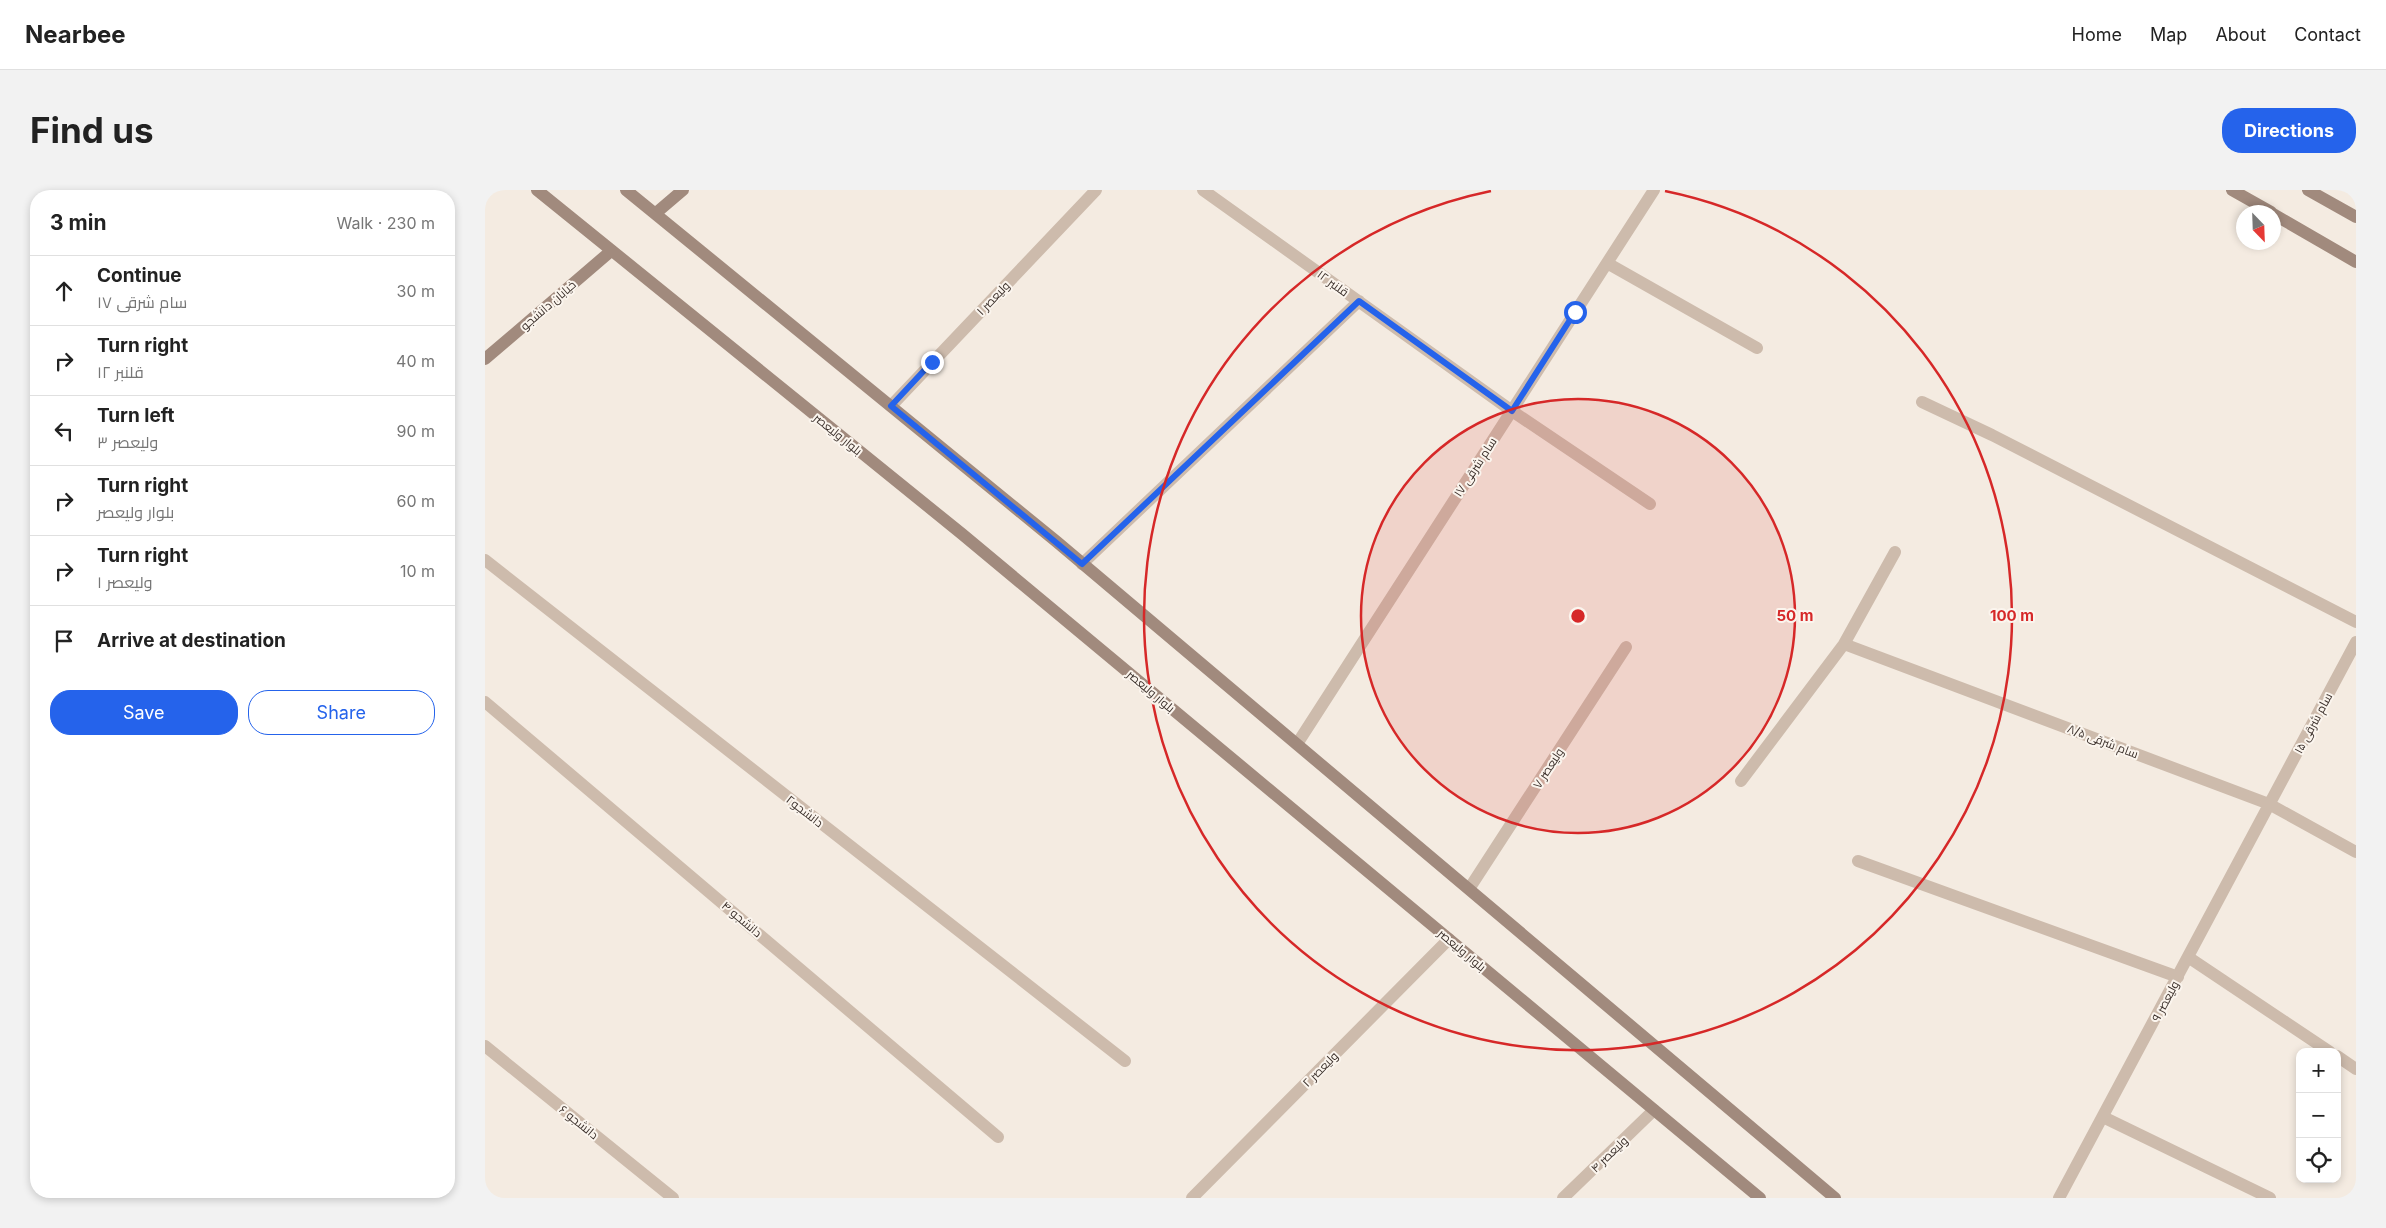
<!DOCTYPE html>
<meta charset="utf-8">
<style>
body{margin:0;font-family:Inter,Cairo,sans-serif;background:#f2f2f2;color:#222}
.controls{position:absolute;right:15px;bottom:15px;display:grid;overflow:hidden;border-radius:10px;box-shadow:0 2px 8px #0003}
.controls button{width:45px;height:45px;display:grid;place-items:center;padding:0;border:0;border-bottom:1px solid #e0e0e0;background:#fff;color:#222;font:25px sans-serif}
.compass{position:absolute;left:1751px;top:15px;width:45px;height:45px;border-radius:50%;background:#fff;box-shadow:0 2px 8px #0003;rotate:157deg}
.stop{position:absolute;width:15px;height:15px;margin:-11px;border:4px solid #2563eb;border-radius:50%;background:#fff}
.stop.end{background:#2563eb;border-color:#fff;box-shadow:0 1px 5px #0008}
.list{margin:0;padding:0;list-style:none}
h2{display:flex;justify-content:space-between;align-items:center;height:65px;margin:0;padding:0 20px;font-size:21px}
h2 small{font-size:16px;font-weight:400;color:#767676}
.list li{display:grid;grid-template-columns:32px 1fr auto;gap:15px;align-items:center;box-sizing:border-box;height:70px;padding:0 20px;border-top:1px solid #e0e0e0}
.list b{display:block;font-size:19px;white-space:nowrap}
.list p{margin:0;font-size:16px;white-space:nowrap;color:#767676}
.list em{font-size:16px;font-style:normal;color:#767676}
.actions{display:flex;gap:10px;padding:15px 20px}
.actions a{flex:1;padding:11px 0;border:1px solid #2563eb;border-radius:20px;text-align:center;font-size:18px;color:#2563eb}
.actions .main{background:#2563eb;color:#fff}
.icon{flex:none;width:28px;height:28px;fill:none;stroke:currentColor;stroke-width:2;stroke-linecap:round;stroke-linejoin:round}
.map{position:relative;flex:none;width:1871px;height:1008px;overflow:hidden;border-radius:20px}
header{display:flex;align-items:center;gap:30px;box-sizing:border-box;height:70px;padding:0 25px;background:#fff;border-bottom:1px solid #e0e0e0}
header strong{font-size:24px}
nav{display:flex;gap:28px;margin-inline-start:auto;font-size:18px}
.intro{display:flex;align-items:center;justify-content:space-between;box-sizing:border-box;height:120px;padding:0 30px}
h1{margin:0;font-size:35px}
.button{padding:12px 22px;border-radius:20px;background:#2563eb;color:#fff;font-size:18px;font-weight:700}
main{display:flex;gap:30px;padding:0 30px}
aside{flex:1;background:#fff;border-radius:20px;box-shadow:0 2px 8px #0003}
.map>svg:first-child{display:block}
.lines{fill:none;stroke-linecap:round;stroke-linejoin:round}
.street{stroke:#cdbbac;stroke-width:12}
.secondary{stroke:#a18a7d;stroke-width:12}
.route{stroke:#2563eb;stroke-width:6}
.ring{fill:none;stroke:#d62828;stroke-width:2.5}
.labels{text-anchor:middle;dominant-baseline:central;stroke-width:4;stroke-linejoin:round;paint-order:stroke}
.street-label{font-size:12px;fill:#3b302b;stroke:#fbf5ee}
.centre{fill:#d62828;stroke:#fbf5ee;stroke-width:2.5}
.ring-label{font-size:15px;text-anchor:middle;font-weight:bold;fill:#d62828;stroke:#fbf5ee;stroke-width:4;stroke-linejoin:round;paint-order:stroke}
</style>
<header>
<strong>Nearbee</strong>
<nav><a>Home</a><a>Map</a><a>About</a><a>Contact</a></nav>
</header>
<div class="intro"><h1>Find us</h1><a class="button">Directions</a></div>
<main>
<aside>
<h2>3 min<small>Walk · 230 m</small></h2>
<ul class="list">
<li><svg class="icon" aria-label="ahead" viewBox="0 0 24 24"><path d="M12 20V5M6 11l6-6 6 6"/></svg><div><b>Continue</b><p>سام شرقی ۱۷</p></div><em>30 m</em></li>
<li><svg class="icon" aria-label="right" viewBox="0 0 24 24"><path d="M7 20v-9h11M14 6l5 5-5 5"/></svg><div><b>Turn right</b><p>قلنبر ۱۲</p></div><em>40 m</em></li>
<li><svg class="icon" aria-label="left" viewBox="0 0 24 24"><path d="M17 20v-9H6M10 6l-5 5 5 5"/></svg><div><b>Turn left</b><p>ولیعصر ۳</p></div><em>90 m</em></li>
<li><svg class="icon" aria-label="right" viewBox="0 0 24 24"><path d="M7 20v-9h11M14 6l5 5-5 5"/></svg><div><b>Turn right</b><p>بلوار ولیعصر</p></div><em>60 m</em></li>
<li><svg class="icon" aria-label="right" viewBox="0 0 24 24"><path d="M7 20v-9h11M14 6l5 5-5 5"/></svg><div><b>Turn right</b><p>ولیعصر ۱</p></div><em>10 m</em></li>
<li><svg class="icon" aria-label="arrive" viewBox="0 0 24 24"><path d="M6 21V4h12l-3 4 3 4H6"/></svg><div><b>Arrive at destination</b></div></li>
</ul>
<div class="actions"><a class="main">Save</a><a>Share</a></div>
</aside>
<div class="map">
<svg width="1871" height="1008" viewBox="0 0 1871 1008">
<rect width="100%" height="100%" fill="#f4ebe1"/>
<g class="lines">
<path class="street" d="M718,0L1027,221L1165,314
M1122,73L1272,158
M1437,212L1507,245L1871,432
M406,216L611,0
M0,370L640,871
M597,374L874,111
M1359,454L1784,614L1871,662
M0,512L513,947
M812,554L1169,0
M1256,591L1359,454L1410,362
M1373,671L1693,787
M984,699L1141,457
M1703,767L1845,862
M0,856L188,1008
M1852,866L1871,879
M1618,927L1785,1008
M707,1008L964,749
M1078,1008L1169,920
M1574,1008L1871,452"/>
<path class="secondary" d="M52,0L477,344L1275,1008
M141,0L572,352L1350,1008
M1747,0L1786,22
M1823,0L1871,27
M171,23L198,0
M1788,24L1871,72
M0,169L126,61"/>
</g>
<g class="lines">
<path class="route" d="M447,172L406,216L597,374L874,111L1027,221L1090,122"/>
</g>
<circle cx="1093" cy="426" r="217" fill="#d62828" fill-opacity=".12"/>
<g class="ring">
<circle cx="1093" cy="426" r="217"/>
<path d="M1180 1A434 434 0 1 1 1006 1"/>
</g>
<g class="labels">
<g class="street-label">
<text transform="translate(848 93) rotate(36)">قلنبر ۱۲</text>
<text transform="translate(508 108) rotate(-46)">ولیعصر ۱</text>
<text transform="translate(63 115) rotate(-41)">خیابان دانشجو</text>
<text transform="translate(353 244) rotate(39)">بلوار ولیعصر</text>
<text transform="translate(990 277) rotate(-57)">سام شرقی ۱۷</text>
<text transform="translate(666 501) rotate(40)">بلوار ولیعصر</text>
<text transform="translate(1828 533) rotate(-62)">سام شرقی ۱۵</text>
<text transform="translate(1618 551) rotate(21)">سام شرقی ۸/۵</text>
<text transform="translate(1063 578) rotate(-57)">ولیعصر ۷</text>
<text transform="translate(320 621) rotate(38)">دانشجو۲</text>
<text transform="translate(257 729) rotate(40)">دانشجو ۴</text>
<text transform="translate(977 760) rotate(40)">بلوار ولیعصر</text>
<text transform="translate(1680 811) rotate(-62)">ولیعصر ۹</text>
<text transform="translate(835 879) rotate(-45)">ولیعصر ۲</text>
<text transform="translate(94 932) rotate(39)">دانشجو ۶</text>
<text transform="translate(1124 964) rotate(-44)">ولیعصر ۴</text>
</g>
</g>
<circle cx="1093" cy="426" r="8" class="centre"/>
<g class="ring-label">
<text x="1310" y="431">50 m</text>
<text x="1527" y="431">100 m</text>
</g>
</svg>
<div class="controls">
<button>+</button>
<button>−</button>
<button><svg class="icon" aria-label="locate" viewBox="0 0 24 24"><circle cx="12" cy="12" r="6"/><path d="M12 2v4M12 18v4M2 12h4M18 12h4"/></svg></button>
</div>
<svg class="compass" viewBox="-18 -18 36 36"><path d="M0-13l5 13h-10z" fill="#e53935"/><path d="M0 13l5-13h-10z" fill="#767676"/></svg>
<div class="stop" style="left:1090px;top:122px"></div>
<div class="stop end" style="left:447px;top:172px"></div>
</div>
</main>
